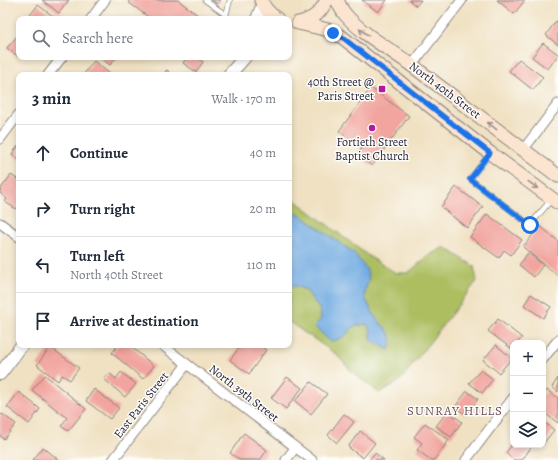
<!DOCTYPE html>
<meta charset="utf-8">
<style>
body{margin:0;font-family:Alegreya,serif;background:#f6f6f7;color:#1f2937}
.controls{position:absolute;right:12px;bottom:12px;display:grid;overflow:hidden;border-radius:8px;box-shadow:0 2px 6px #0003}
.controls button{width:36px;height:36px;display:grid;place-items:center;padding:0;border:0;border-bottom:1px solid #e0e1e3;background:#fff;color:#1f2937;font:20px sans-serif}
.stop{position:absolute;width:12px;height:12px;margin:-9px;border:3px solid #1a73e8;border-radius:50%;background:#fff}
.stop.end{background:#1a73e8;border-color:#fff;box-shadow:0 1px 4px #0008}
.list{margin:0;padding:0;list-style:none}
h2{display:flex;justify-content:space-between;align-items:center;height:52px;margin:0;padding:0 16px;font-size:17px}
h2 small{font-size:13px;font-weight:400;color:#747a83}
.list li{display:grid;grid-template-columns:26px 1fr auto;gap:12px;align-items:center;box-sizing:border-box;height:56px;padding:0 16px;border-top:1px solid #e0e1e3}
.list b{display:block;font-size:15px;white-space:nowrap}
.list p{margin:0;font-size:13px;white-space:nowrap;color:#747a83}
.list em{font-size:13px;font-style:normal;color:#747a83}
.icon{flex:none;width:22px;height:22px;fill:none;stroke:currentColor;stroke-width:2;stroke-linecap:round;stroke-linejoin:round}
.map{position:relative;flex:none;width:558px;height:460px;overflow:hidden}
.search{position:absolute;background:#fff;box-shadow:0 2px 6px #0003;left:16px;top:16px;width:276px;height:44px;display:flex;align-items:center;gap:10px;box-sizing:border-box;padding:0 14px;border-radius:8px;color:#747a83;font-size:15px}
.panel{position:absolute;background:#fff;box-shadow:0 2px 6px #0003;left:16px;top:72px;width:276px;height:276px;border-radius:8px}
.map>svg:first-child{display:block}
.green{fill:#acbe61;stroke:#67704e}
.water{fill:#72abe2;stroke:#4a668e}
.building{fill:#f2a49f}
.lines{fill:none;stroke-linecap:round;stroke-linejoin:round}
.service-casing{stroke:#89827e;stroke-width:6}
.minor-casing{stroke:#89827e;stroke-width:11}
.tertiary-casing{stroke:#89827e;stroke-width:14}
.secondary-casing{stroke:#89827e;stroke-width:15}
.service{stroke:#fff;stroke-width:4.5}
.minor{stroke:#fff;stroke-width:9}
.tertiary{stroke:#fff;stroke-width:12}
.secondary{stroke:#fce5d0;stroke-width:13}
.oneway{stroke:#9a8d8d}
.route{stroke:#1a73e8;stroke-width:5}
.poi-dot{fill:#b5179e;stroke:#fdfcf7;stroke-width:1.5}
.labels{text-anchor:middle;dominant-baseline:central;stroke-width:3;stroke-linejoin:round;paint-order:stroke}
.poi-label{font-size:12px;fill:#22223b;stroke:#fdfcf7;text-anchor:end}
.street-label{font-size:12px;fill:#22223b;stroke:#fdfcf7}
.neighbourhood-label{font-size:13px;letter-spacing:1px;fill:#6b505e;stroke:#fdfcf7}
</style>
<div class="map">
<svg width="558" height="460" viewBox="0 0 558 460">
<rect width="100%" height="100%" fill="#fdfcf7"/>
<filter id="ink" filterUnits="userSpaceOnUse"><feTurbulence type="fractalNoise" baseFrequency=".025" numOctaves="2"/><feDisplacementMap in="SourceGraphic" scale="8" xChannelSelector="R" yChannelSelector="G"/><feConvolveMatrix kernelMatrix="1 2 1 2 8 2 1 2 1" color-interpolation-filters="sRGB"/></filter>
<filter id="wash" filterUnits="userSpaceOnUse"><feTurbulence type="fractalNoise" baseFrequency=".012" numOctaves="4" result="noise"/><feDisplacementMap in="SourceGraphic" scale="16" xChannelSelector="R" yChannelSelector="G"/><feGaussianBlur stdDeviation="0.9" result="paint"/><feColorMatrix in="noise" values="0 0 0 0 0 0 0 0 0 0 0 0 0 0 0 0 0 1.4 0 .05"/><feComposite in="paint" operator="in"/></filter>
<g filter="url(#wash)">
<rect width="100%" height="100%" fill="#f0e1c2"/>
<path class="green" d="M289,196L370,257L396,273H408L428,256L444,247L474,266L477,281L399,382L379,393L351,371L336,354L289,322Z"/>
<path class="water" d="M289,213L299,214L354,253L367,270L369,280L365,290V298L376,318L388,331L392,340L389,350L371,340V331L367,324L354,326L344,337L331,342L314,326L321,319L320,310L306,290L295,286H289Z"/>
<g id="blocks">
<path class="building" d="M42,0H69L59,13Z
M130,0H178L203,19H151L128,2Z
M212,0H220L217,4Z
M362,0H387L378,12Z
M409,0H421L416,6Z
M497,0H525L514,14Z
M38,5L57,19H27Z
M556,21L558,22V45L546,35Z
M19,34V57L7,48Z
M543,43L558,54V55L548,69L532,57Z
M99,57H117L110,65Z
M187,57H197L203,62L196,72L183,63Z
M519,59L543,77L533,90L509,71Z
M94,61L110,74L109,75H83Z
M167,70L172,75H163Z
M371,88L409,116L372,166L357,154L362,148L339,131Z
M19,145V160L12,154Z
M11,175L19,180V205L16,209L5,202L7,199L0,193V190Z
M456,187L483,207L467,228L441,207Z
M487,214L522,240L511,255L504,250L499,258L470,237Z
M540,226L558,241V276L523,247Z
M528,253L543,265L534,277L519,265Z
M531,294L551,307L543,318L524,305Z
M498,319L522,338L517,343H513L512,349L488,331Z
M118,345H129L154,366L143,379L112,353Z
M241,345H259L266,350L249,374L230,360Z
M496,345L512,358L499,373L483,360Z
M50,347L79,368L70,380L62,375L58,381L37,365Z
M481,370L493,379L482,393L469,383Z
M121,372L136,384L125,397L104,379L109,373L116,379Z
M45,375L86,409L68,431L61,426L67,418L32,390Z
M287,377L302,388L286,409L271,398Z
M558,378V392L552,387Z
M311,382L327,394L311,414L295,401Z
M94,389L119,408L110,419L86,401Z
M547,390L558,398V423L543,412V396Z
M467,391L478,399L466,415L455,407Z
M19,392L40,409L29,424L7,407Z
M448,411L462,422L451,437L436,426Z
M2,414L16,424L4,439L0,436V416Z
M344,414L354,422L337,443L328,435Z
M543,421L554,430L543,444Z
M425,423L449,440L434,460H431L417,450L422,443L414,437Z
M360,431L375,443L363,458L348,447Z
M244,433L267,450L260,460H240L230,453Z
M513,443V445H531L532,446L522,460H514L506,453Z
M43,447L59,460H33Z
M375,453L384,460H369Z"/>
</g>
</g>
<g filter="url(#ink)">
<use href="#blocks" fill-opacity="0" stroke="#89827e" stroke-width="1"/>
<g class="lines">
<defs>
<path id="service" d="M205,0L226,15
M225,19L230,0
M489,155L470,179L530,225L551,200"/>
<path id="minor" d="M91,19L105,0
M412,65L462,0
M48,75L62,57
M0,139L19,114
M523,150L558,104
M0,223L19,237
M162,345L312,460
M543,359L558,340
M113,460L187,364
M286,460L295,448
M466,460L513,398"/>
<path id="tertiary" d="M257,19L263,4
M229,75L245,57
M0,374L22,345"/>
<path id="secondary" d="M261,0C264,9 270,14 277,19
M337,0C339,4 341,9 344,13C363,36 391,49 414,67C462,103 510,140 558,176
M298,23L316,27L328,30L342,37L490,153L558,203
M299,23C314,19 320,13 327,0"/>
</defs>
<use href="#service" class="service-casing"/>
<use href="#minor" class="minor-casing"/>
<use href="#tertiary" class="tertiary-casing"/>
<use href="#secondary" class="secondary-casing"/>
<use href="#service" class="service"/>
<use href="#minor" class="minor"/>
<use href="#tertiary" class="tertiary"/>
<use href="#secondary" class="secondary"/>
</g>
<defs><path id="oneway-shaft" d="M-6 0H5M1.5-3L5.5 0L1.5 3" fill="none" stroke-width="1.6" stroke-linecap="round" stroke-linejoin="round"/></defs>
<g class="oneway">
<use href="#oneway-shaft" transform="translate(364 32) rotate(-143)"/>
<use href="#oneway-shaft" transform="translate(492 126) rotate(-142)"/>
<use href="#oneway-shaft" transform="translate(533 185) rotate(36)"/>
</g>
</g>
<g class="lines" filter="url(#ink)">
<path class="route" d="M333,33L342,37L490,153L470,179L530,225"/>
</g>
<g class="poi-dot">
<rect x="378" y="85" width="8" height="8" rx="2"/>
<circle cx="372" cy="128" r="4"/>
</g>
<g class="labels">
<g class="poi-label">
<text x="374" y="82">40th Street @<tspan x="374" dy="14">Paris Street</tspan></text>
<text x="372" y="142" text-anchor="middle">Fortieth Street<tspan x="372" dy="14">Baptist Church</tspan></text>
</g>
<g class="street-label">
<text transform="translate(445 90) rotate(37)">North 40th Street</text>
<text transform="translate(244 393) rotate(38)">North 39th Street</text>
<text transform="translate(141 405) rotate(-52)">East Paris Street</text>
</g>
<g class="neighbourhood-label">
<text x="455" y="410">SUNRAY HILLS</text>
</g>
</g>
</svg>
<div class="controls">
<button>+</button>
<button>−</button>
<button><svg class="icon" aria-label="layers" viewBox="0 0 24 24"><path d="M12 4l9 5-9 5-9-5zM3 14l9 5 9-5"/></svg></button>
</div>
<div class="stop" style="left:530px;top:225px"></div>
<div class="stop end" style="left:333px;top:33px"></div>
<div class="search"><svg class="icon" aria-label="search" viewBox="0 0 24 24"><circle cx="10" cy="10" r="6"/><path d="M15 15l6 6"/></svg>Search here</div>
<section class="panel">
<h2>3 min<small>Walk · 170 m</small></h2>
<ul class="list">
<li><svg class="icon" aria-label="ahead" viewBox="0 0 24 24"><path d="M12 20V5M6 11l6-6 6 6"/></svg><div><b>Continue</b></div><em>40 m</em></li>
<li><svg class="icon" aria-label="right" viewBox="0 0 24 24"><path d="M7 20v-9h11M14 6l5 5-5 5"/></svg><div><b>Turn right</b></div><em>20 m</em></li>
<li><svg class="icon" aria-label="left" viewBox="0 0 24 24"><path d="M17 20v-9H6M10 6l-5 5 5 5"/></svg><div><b>Turn left</b><p>North 40th Street</p></div><em>110 m</em></li>
<li><svg class="icon" aria-label="arrive" viewBox="0 0 24 24"><path d="M6 21V4h12l-3 4 3 4H6"/></svg><div><b>Arrive at destination</b></div></li>
</ul>
</section>
</div>
